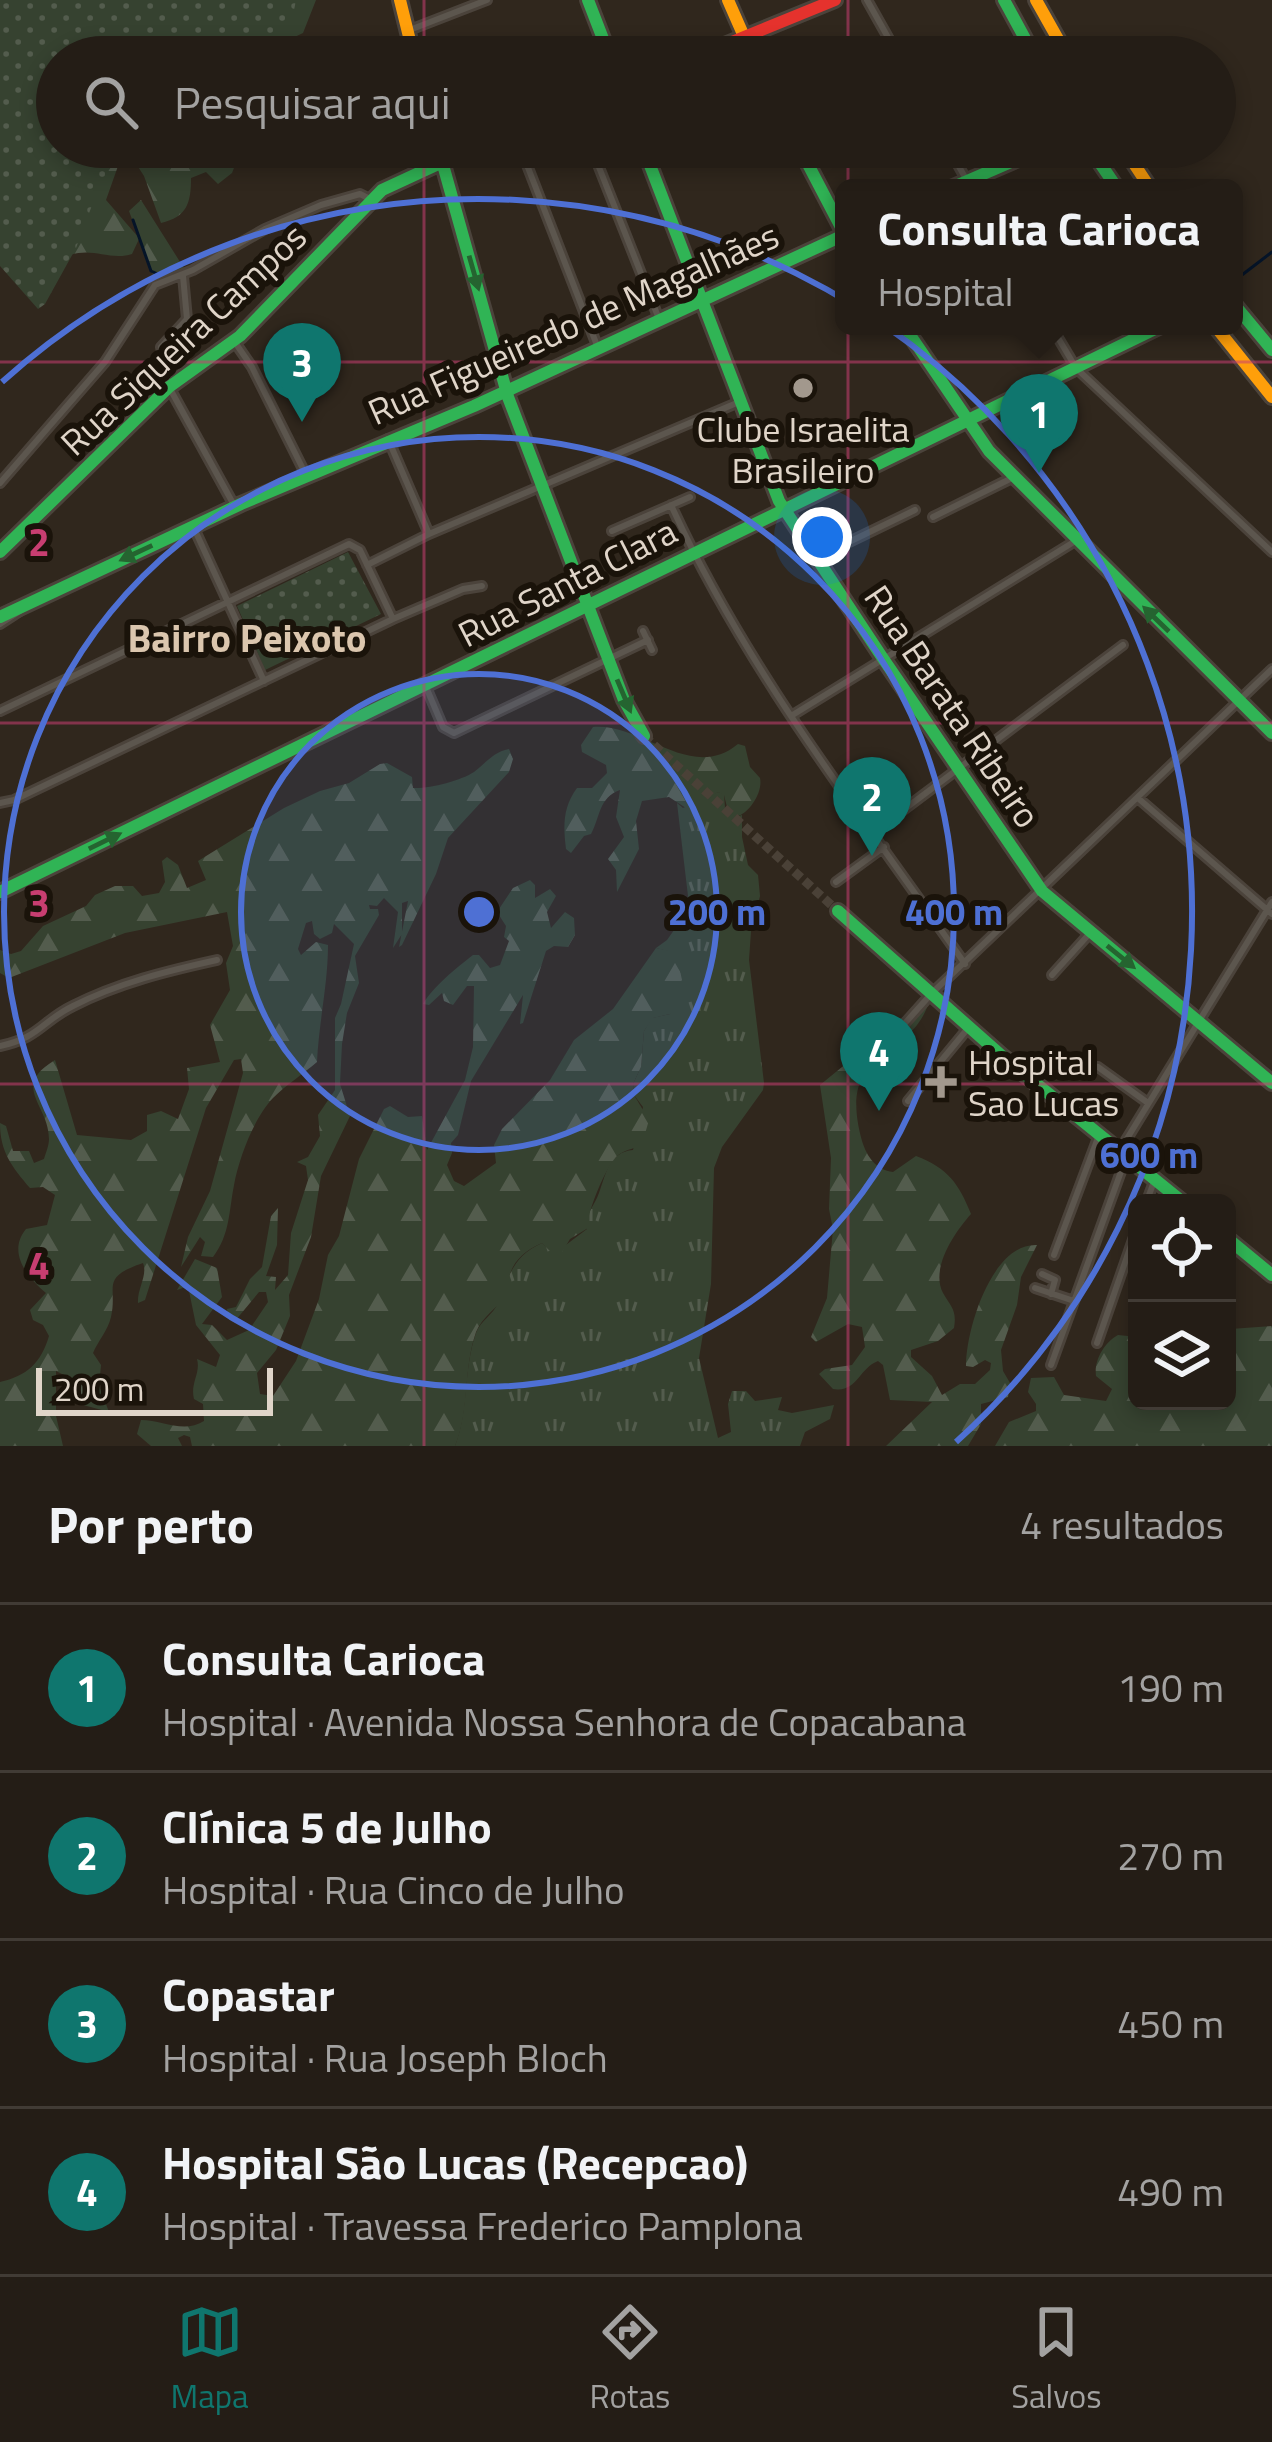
<!DOCTYPE html>
<html lang="pt">
<meta charset="utf-8">
<style>
body{margin:0;font-family:"Titillium Web",sans-serif;background:#302a23;color:#f1f3f6}
.controls{position:absolute;right:36px;bottom:36px;display:grid;overflow:hidden;border-radius:18px;box-shadow:0 6px 18px #0003}
.controls button{width:108px;height:108px;display:grid;place-items:center;padding:0;border:0;border-bottom:3px solid #413b35;background:#241d16;color:#f1f3f6;font:60px sans-serif}
.scale{position:absolute;left:36px;bottom:30px;width:237px;box-sizing:border-box;padding-left:12px;border:6px solid #e0d5c9;border-top:0;font-size:33px;line-height:42px;white-space:nowrap;color:#e0d5c9;-webkit-text-stroke:9px #1a130a;paint-order:stroke}
.you{position:absolute;left:822px;top:537px;width:42px;height:42px;margin:-30px;border:9px solid #fff;border-radius:50%;background:#1a73e8;box-shadow:0 0 0 18px #1a73e833}
.badge{display:grid;place-items:center;width:78px;height:78px;border-radius:50%;background:#0f766e;color:#fff;font-size:39px;font-weight:700}
.pin{position:absolute;translate:-50% -99px;filter:drop-shadow(0 3px 6px #0008)}
.pin::after{content:'';position:absolute;top:63px;width:42px;height:36px;background:inherit;clip-path:polygon(0 0,100% 0,50% 100%)}
.popup{position:absolute;left:835px;top:179px;width:408px;height:156px;box-sizing:border-box;display:grid;place-content:center;border-radius:18px;background:#241d16;filter:drop-shadow(0 3px 9px #0005);font-size:39px;white-space:nowrap;color:#a3a2a1}
.popup b{font-size:45px;color:#f1f3f6}
.popup::after{content:'';position:absolute;left:50%;top:100%;margin-left:-24px;border:24px solid transparent;border-top-color:#241d16}
.list{margin:0;padding:0;list-style:none}
h2{display:flex;justify-content:space-between;align-items:center;height:156px;margin:0;padding:0 48px;font-size:51px}
h2 small{font-size:39px;font-weight:400;color:#a3a2a1}
.list li{display:grid;grid-template-columns:78px 1fr auto;gap:36px;align-items:center;box-sizing:border-box;height:168px;padding:0 48px;border-top:3px solid #413b35}
.list b{display:block;font-size:45px;white-space:nowrap}
.list p{margin:0;font-size:39px;white-space:nowrap;color:#a3a2a1}
.list em{font-size:39px;font-style:normal;color:#a3a2a1}
.icon{flex:none;width:66px;height:66px;fill:none;stroke:currentColor;stroke-width:2;stroke-linecap:round;stroke-linejoin:round}
.map{position:relative;flex:none;width:1272px;height:1446px;overflow:hidden}
.search{position:absolute;background:#241d16;box-shadow:0 6px 18px #0003;left:36px;right:36px;top:36px;height:132px;display:flex;align-items:center;gap:30px;box-sizing:border-box;padding:0 42px;border-radius:66px;color:#a3a2a1;font-size:45px}
.sheet{height:828px;background:#241d16}
nav{display:flex;justify-content:space-around;align-items:center;box-sizing:border-box;height:168px;border-top:3px solid #413b35;background:#241d16;font-size:33px;color:#a3a2a1}
nav a{display:grid;justify-items:center;gap:6px}
nav .on{color:#0f766e}
.map>svg:first-child{display:block}
.grass{fill:url(#grass-tufts)}
.forest{fill:url(#forest-firs)}
.park{fill:url(#park-dots)}
.lines{fill:none;stroke-linecap:round;stroke-linejoin:round}
.stream{stroke:#051428;stroke-width:3}
.secondary-tunnel{stroke:#4a4137;stroke-width:9;stroke-dasharray:9 4.5;stroke-linecap:butt}
.street-casing{stroke:#4b433b;stroke-width:12}
.fast-casing{stroke:#4b433b;stroke-width:18}
.slow-casing{stroke:#4b433b;stroke-width:18}
.jam-casing{stroke:#4b433b;stroke-width:18}
.street{stroke:#5c564e;stroke-width:6}
.fast{stroke:#30b455;stroke-width:12}
.slow{stroke:#ff9f0a;stroke-width:12}
.jam{stroke:#e5322d;stroke-width:12}
.oneway{fill:#256430}
.grid{fill:none;stroke:#c83e71;stroke-width:3;stroke-opacity:0.55}
.ring{fill:none;stroke:#4e70d4;stroke-width:6}
.poi-dot{fill:#a2988d;stroke:#1a130a;stroke-width:4.5}
.labels{text-anchor:middle;dominant-baseline:central;stroke-width:12;stroke-linejoin:round;paint-order:stroke}
.street-label{font-size:36px;fill:#e0d5c9;stroke:#1a130a}
.poi-label{font-size:36px;fill:#e0d5c9;stroke:#1a130a}
.neighbourhood-label{font-size:39px;font-weight:bold;fill:#dbc6ae;stroke:#1a130a}
.grid-label{font-size:39px;text-anchor:middle;font-weight:bold;fill:#c83e71;stroke:#1a130a;stroke-width:12;stroke-linejoin:round;paint-order:stroke}
.centre{fill:#4e70d4;stroke:#1a130a;stroke-width:6}
.ring-label{font-size:36px;text-anchor:middle;font-weight:bold;fill:#4e70d4;stroke:#1a130a;stroke-width:12;stroke-linejoin:round;paint-order:stroke}
</style>
<div class="map">
<svg width="1272" height="1446" viewBox="0 0 1272 1446">
<defs>
<pattern id="grass-tufts" width="24" height="20" patternUnits="userSpaceOnUse" patternTransform="scale(3)"><rect width="24" height="20" fill="#364230"/><path d="M3 7l-1-3M5 7V3M7 7l1-3M15 17l-1-3M17 17v-4M19 17l1-3" fill="none" stroke="#535c4d"/></pattern>
<pattern id="forest-firs" width="22" height="20" patternUnits="userSpaceOnUse" patternTransform="scale(3)"><rect width="22" height="20" fill="#364230"/><path d="M5 1l3.5 6h-7zM16 11l3.5 6h-7z" fill="#535c4d"/></pattern>
<pattern id="park-dots" width="8" height="8" patternUnits="userSpaceOnUse" patternTransform="scale(3)"><rect width="8" height="8" fill="#364230"/><path d="M2 2h.1M6 6h.1" fill="none" stroke="#535c4d" stroke-width="1.8" stroke-linecap="round"/></pattern>
</defs>
<rect width="100%" height="100%" fill="#30271d"/>
<path class="grass" d="M718,792L724,794L725,808L736,817L742,815V837L748,865L758,875L760,896L751,931L749,960L764,1083L763,1090L722,1147L714,1168L711,1284L699,1358L718,1438L731,1432L728,1404L732,1391H746L755,1401L782,1397L778,1410L792,1413L834,1405L830,1419L805,1432L800,1446H455C469,1411 463,1370 476,1333C481,1320 493,1315 498,1303C509,1276 513,1256 542,1243L554,1254L587,1229C585,1213 594,1207 599,1193C606,1174 609,1152 633,1150L643,1107L634,1095L633,1084L641,1067L644,1031L652,1018L670,1014L676,988V953L656,948L667,940L679,923L688,896L677,803L683,808Z"/>
<path class="forest" d="M0,0H316L303,33L284,42L287,57H57V147H242L232,173L218,184L206,172L191,178C191,203 187,217 161,223L144,176L135,162L118,166L106,200L139,238L129,211L141,200L187,273L153,275L139,239L132,254C111,261 94,247 70,255Z
M593,727C643,723 691,783 738,744L745,746L750,767L760,778C763,792 750,813 736,817L729,815L724,795L718,792L689,810L669,797L642,801L636,821L639,849L617,892L616,870L608,859L624,837L616,817L620,790C599,797 600,817 591,834L584,836L571,853L566,849C563,825 563,807 577,788H592L607,773L606,765L582,752L581,745Z
M509,749L513,759L509,772L448,838L436,874L402,945L399,947L408,901L402,903V934L393,948L398,912L384,898L377,906L369,905L370,909H378L379,915L355,956L359,983L347,1013L342,1044L340,1084L350,1116L321,1176L311,1237L289,1295L290,1316L276,1350L257,1373L260,1394L273,1396L296,1361L319,1299L328,1255L339,1236L359,1159L384,1109L390,1106L408,1117L422,1116L427,1150L465,1080L473,1047L474,986H467L453,1005L444,1001L442,993L429,1005L423,1004C433,987 456,968 473,955H479L490,968L500,965L509,941L504,937L506,926L497,912L513,888L530,880L535,885V898L550,889L556,896L547,912L551,928L565,912L574,918L575,935L568,947L554,946L546,951L523,1023L520,1024L523,995L471,1081L458,1135L451,1143L452,1153L447,1165L454,1181L464,1186L496,1163L494,1145L502,1129L550,1080L574,1040L613,1009L656,948L676,952L682,980L676,988L679,1005L670,1014L653,1018L644,1031L641,1067L633,1084L634,1095L649,1120L642,1144C633,1150 624,1149 616,1157C606,1167 585,1216 588,1228L570,1239L561,1254L554,1255L542,1243C517,1254 507,1269 507,1295C497,1308 482,1317 476,1332C463,1369 470,1410 455,1446H192L190,1437L184,1435L178,1438L182,1446H151L137,1434L141,1420C162,1420 184,1434 204,1421L203,1404L194,1399C190,1383 201,1373 197,1359L216,1367L220,1355L196,1325L188,1286L177,1290L195,1259L217,1268L222,1297L202,1324L212,1325L227,1340L249,1330L268,1302L266,1292H259L235,1321L229,1320L227,1309L236,1307L250,1279L262,1267L271,1216L278,1208L277,1245L266,1276L276,1277L275,1290L288,1275L291,1233L308,1180L306,1166L297,1162L308,1157L320,1136L318,1115L335,1090V1018L341,1004L354,944L334,924L332,933L320,939L314,934L312,921L306,923L298,949L301,955L316,942L328,945C328,984 319,1021 317,1062C303,1074 286,1085 273,1098C254,1118 239,1158 234,1185C229,1210 230,1235 213,1257L201,1256L205,1242L200,1237L181,1267L188,1237L210,1191L243,1073L241,1059L234,1060L206,1108L145,1300L138,1303C137,1289 148,1275 143,1263C99,1278 118,1286 111,1317C108,1330 98,1341 93,1353L101,1365L99,1386L109,1412L76,1403L68,1377L56,1371V1416L63,1446H0V1382C27,1376 41,1363 49,1336L43,1325L33,1320L30,1310L46,1293C27,1277 7,1252 26,1229L47,1225L55,1195L43,1187L30,1188C12,1167 0,1152 0,1123L6,1126L13,1151H29L34,1163L44,1159C46,1152 49,1146 49,1139C49,1104 10,1087 55,1060L77,1135L131,1140L147,1131V1115L161,1111L178,1119L189,1089L187,1068L220,1062L210,1025L230,990L226,963L233,946L227,912L125,933L9,978L0,973V950L11,954L21,951L43,926L86,906L95,895L115,886H133L142,896L159,893L165,882L162,861L167,857L178,865L187,888L206,880L198,861L284,808L320,791L349,783L380,764L387,763L412,777L413,788C429,789 460,781 474,772C486,763 493,752 509,749Z
M928,1005C906,1064 836,1047 862,1141C867,1157 876,1170 893,1172L916,1156C948,1168 959,1184 971,1214C955,1232 930,1268 943,1293C951,1307 957,1310 954,1328L938,1341L911,1350V1357L932,1376L942,1395L960,1384H975L990,1370L991,1363L985,1360L973,1367L966,1366C966,1329 992,1243 1037,1245L1021,1277L1017,1305L1001,1350L1003,1371L1010,1383L1008,1397L981,1404V1424L968,1446H886L932,1402L890,1400L883,1365L878,1361C859,1368 857,1393 833,1389L819,1374L825,1369L852,1365L865,1347L862,1327L848,1324L816,1342L811,1337L827,1298L833,1229L829,1209L831,1158L820,1085L853,1058L868,1037C892,1032 904,1009 928,1005Z
M1272,1326V1446H995L1009,1422L1036,1411V1404L1028,1392L1031,1378L1054,1377L1064,1395L1106,1401L1112,1389L1096,1376C1094,1360 1104,1343 1118,1335L1137,1337V1401H1227V1332L1231,1329Z"/>
<path class="park" d="M0,0H296L285,57H57V147H174L124,157L113,164L100,184L76,248L45,304L38,309L0,266Z
M348,552L381,614L265,670L237,606Z"/>
<g class="lines">
<path class="stream" d="M133,220L151,271L160,275
M1238,278L1272,252"/>
<path class="secondary-tunnel" d="M644,736L838,911"/>
<defs>
<path id="street" d="M867,0L899,57
M407,31L487,0
M520,147L598,348
M591,147L659,319
M948,147L971,188
M183,276L187,319L161,347L169,387L235,507
M1051,326L1076,368L1272,552
M234,341L252,367L306,475
M388,439L429,534
M0,483L105,362L155,285L193,270L265,229L321,205L360,194L372,200
M671,505C746,670 862,816 965,964
M933,517L1014,477
M193,526L264,681
M612,531L690,497
M816,558L915,510
M367,565L429,534L739,402
M0,624L23,609
M643,631L652,650
M426,687L443,727L454,733L648,640
M0,711L349,544L360,550L393,619
M791,716L1077,540
M1139,799L1272,914
M0,803L14,800L393,619L463,589L482,586
M874,832L1123,645
M836,882L884,847
M1052,975L1090,933
M0,1046C39,1038 42,1021 73,1006C118,983 167,971 217,960
M872,1060L932,993L1272,669
M1098,1067L1148,1103
M908,1101L969,1027
M1120,1150L1272,902
M1146,1203L1155,1179
M1054,1255L1099,1135
M1227,1263L1234,1244
M1042,1274L1055,1280L1051,1294
M1035,1288L1074,1301
M1097,1343L1137,1228
M1051,1365L1127,1155"/>
<path id="fast" d="M588,0L610,57
M1004,0L1035,57
M438,147L508,397L624,700L644,736
M643,147L779,501L882,657L1042,891L1272,1083
M799,147L844,233
M1089,147L1117,188
M951,188L1046,147
M1234,304L1272,350
M904,326L989,451L1272,733
M0,552L169,387L240,336L382,190L475,147
M0,617L241,504L474,406L844,235
M0,892L1161,326
M838,911L1002,1056L1184,1203
M1227,1238L1272,1275"/>
<path id="slow" d="M400,0L414,57
M728,0L753,57
M1036,0L1068,57
M1123,147L1150,188
M1215,326L1272,397"/>
<path id="jam" d="M695,57L835,0"/>
</defs>
<use href="#street" class="street-casing"/>
<use href="#fast" class="fast-casing"/>
<use href="#slow" class="slow-casing"/>
<use href="#jam" class="jam-casing"/>
<use href="#street" class="street"/>
<use href="#fast" class="fast"/>
<use href="#slow" class="slow"/>
<use href="#jam" class="jam"/>
</g>
<defs><path id="oneway-solid" d="M-6-.8H1V-3.2L6.5 0L1 3.2V.8H-6Z" transform="scale(3)"/></defs>
<g class="oneway">
<use href="#oneway-solid" transform="translate(474 273) rotate(74)"/>
<use href="#oneway-solid" transform="translate(136 553) rotate(155)"/>
<use href="#oneway-solid" transform="translate(1156 619) rotate(-136)"/>
<use href="#oneway-solid" transform="translate(624 696) rotate(67)"/>
<use href="#oneway-solid" transform="translate(105 841) rotate(-26)"/>
<use href="#oneway-solid" transform="translate(1121 957) rotate(39)"/>
</g>
<path class="grid" d="M424,0V57M848,0V57M424,147V1446M848,147V1446M0,362H1272M0,723H1272M0,1084H1272"/>
<circle cx="479" cy="912" r="238" fill="#4e70d4" fill-opacity=".12"/>
<g class="ring">
<circle cx="479" cy="912" r="238"/>
<circle cx="479" cy="912" r="475"/>
<path d="M2 382A713 713 0 1 1 956 1442"/>
</g>
<g class="poi-dot">
<circle cx="803" cy="388" r="12"/>
<path d="M935 1064h12v12h12v12h-12v12h-12v-12h-12v-12h12z"/>
</g>
<g class="labels">
<g class="street-label">
<text transform="translate(573 323) rotate(-24)">Rua Figueiredo de Magalhães</text>
<text transform="translate(183 339) rotate(-43)">Rua Siqueira Campos</text>
<text transform="translate(567 582) rotate(-27)">Rua Santa Clara</text>
<text transform="translate(953 706) rotate(56)">Rua Barata Ribeiro</text>
</g>
<g class="poi-label">
<text x="803" y="428">Clube Israelita<tspan x="803" dy="41">Brasileiro</tspan></text>
<text x="968" y="1061" text-anchor="start">Hospital<tspan x="968" dy="41">Sao Lucas</tspan></text>
</g>
<g class="neighbourhood-label">
<text x="247" y="637">Bairro Peixoto</text>
</g>
</g>
<g class="grid-label">
<text x="39" y="556">2</text>
<text x="39" y="917">3</text>
<text x="39" y="1279">4</text>
</g>
<circle cx="479" cy="912" r="18" class="centre"/>
<g class="ring-label">
<text x="717" y="925">200 m</text>
<text x="954" y="925">400 m</text>
<text x="1149" y="1168">600 m</text>
</g>
</svg>
<div class="controls">
<button><svg class="icon" aria-label="locate" viewBox="0 0 24 24"><circle cx="12" cy="12" r="6"/><path d="M12 2v4M12 18v4M2 12h4M18 12h4"/></svg></button>
<button><svg class="icon" aria-label="layers" viewBox="0 0 24 24"><path d="M12 4l9 5-9 5-9-5zM3 14l9 5 9-5"/></svg></button>
</div>
<div class="scale">200 m</div>
<div class="you"></div>
<div class="pin badge" style="left:1039px;top:473px">1</div>
<div class="popup"><b>Consulta Carioca</b>Hospital</div>
<div class="pin badge" style="left:872px;top:856px">2</div>
<div class="pin badge" style="left:302px;top:422px">3</div>
<div class="pin badge" style="left:879px;top:1111px">4</div>
<div class="search"><svg class="icon" aria-label="search" viewBox="0 0 24 24"><circle cx="10" cy="10" r="6"/><path d="M15 15l6 6"/></svg>Pesquisar aqui</div>
</div>
<section class="sheet">
<h2>Por perto<small>4 resultados</small></h2>
<ul class="list">
<li><span class="badge">1</span><div><b>Consulta Carioca</b><p>Hospital · Avenida Nossa Senhora de Copacabana</p></div><em>190 m</em></li>
<li><span class="badge">2</span><div><b>Clínica 5 de Julho</b><p>Hospital · Rua Cinco de Julho</p></div><em>270 m</em></li>
<li><span class="badge">3</span><div><b>Copastar</b><p>Hospital · Rua Joseph Bloch</p></div><em>450 m</em></li>
<li><span class="badge">4</span><div><b>Hospital São Lucas (Recepcao)</b><p>Hospital · Travessa Frederico Pamplona</p></div><em>490 m</em></li>
</ul>
</section>
<nav>
<a class="on"><svg class="icon" aria-label="map" viewBox="0 0 24 24"><path d="M3 6l6-2 6 2 6-2v14l-6 2-6-2-6 2zM9 4v14M15 6v14"/></svg>Mapa</a>
<a><svg class="icon" aria-label="directions" viewBox="0 0 24 24"><path d="M12 3l9 9-9 9-9-9zM9 14v-3h6M13 9l2 2-2 2"/></svg>Rotas</a>
<a><svg class="icon" aria-label="saved" viewBox="0 0 24 24"><path d="M7 4h10v16l-5-4-5 4z"/></svg>Salvos</a>
</nav>
